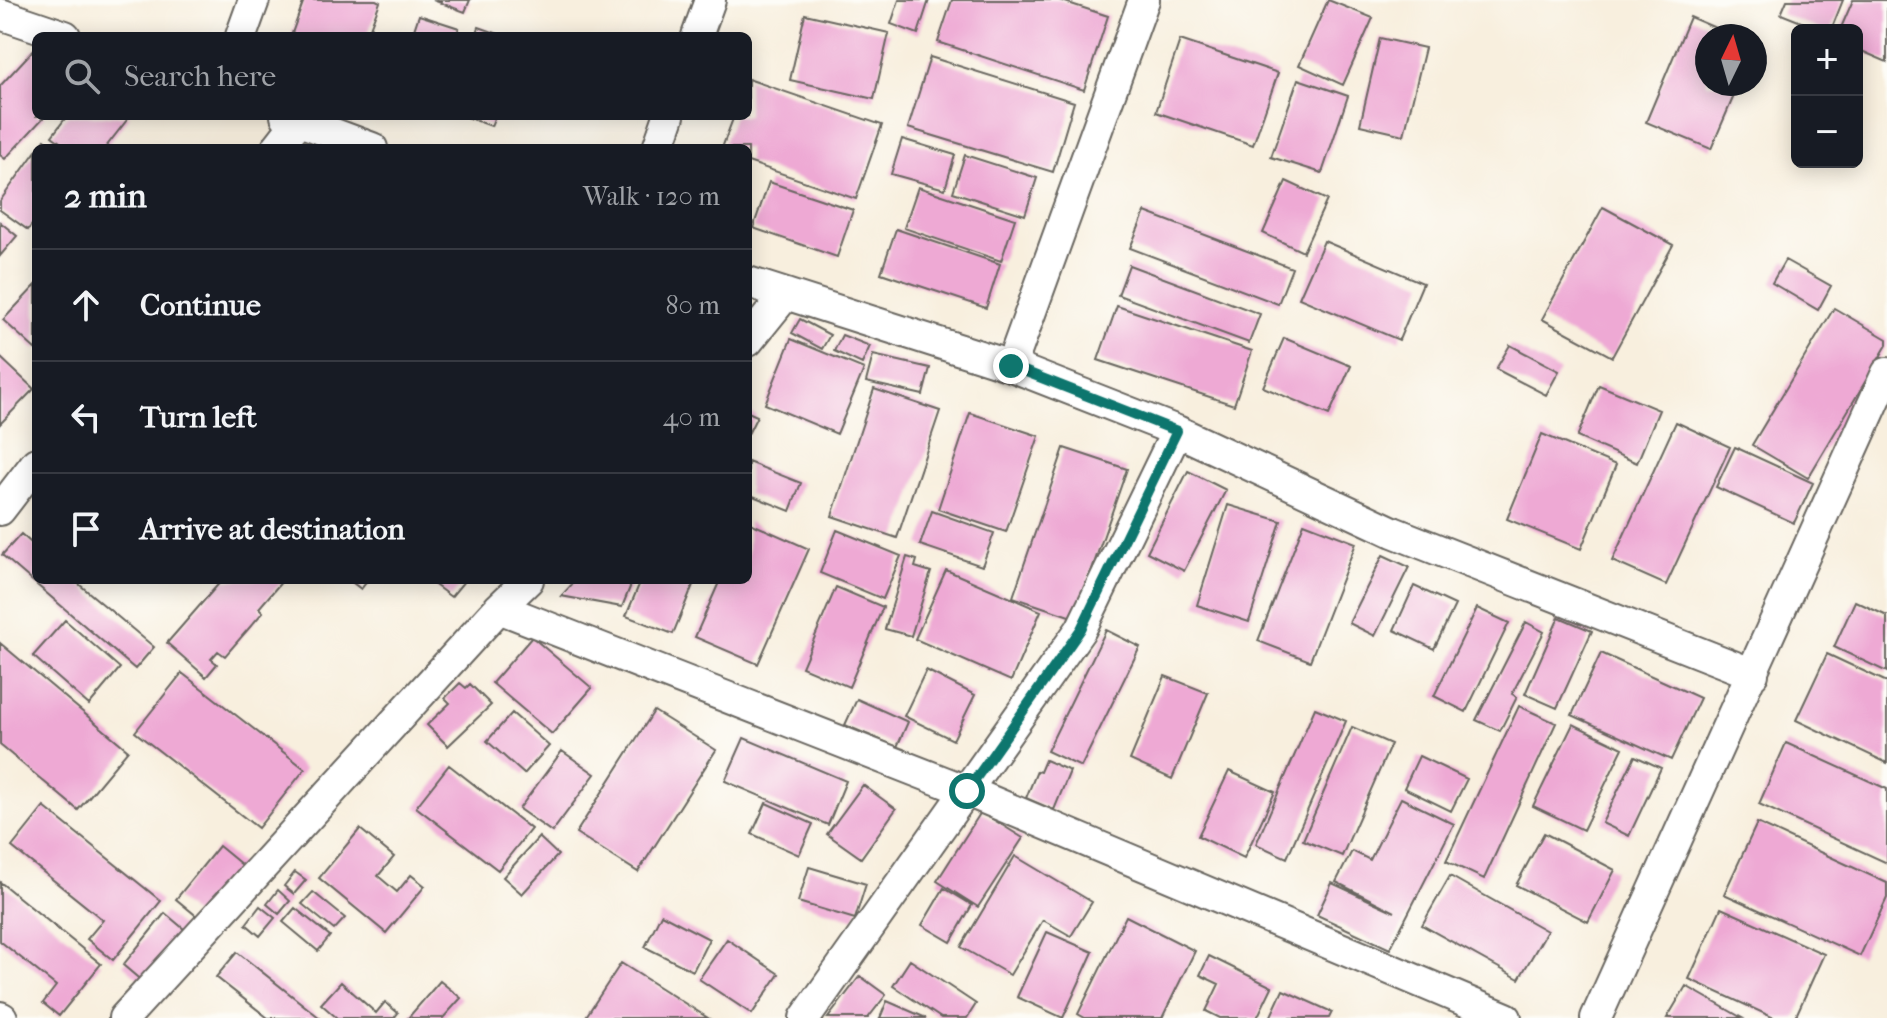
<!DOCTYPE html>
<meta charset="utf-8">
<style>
body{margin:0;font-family:"IM FELL French Canon",serif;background:#242831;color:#f1f3f6}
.controls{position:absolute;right:24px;top:24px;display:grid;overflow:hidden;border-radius:12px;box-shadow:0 4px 20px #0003}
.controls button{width:72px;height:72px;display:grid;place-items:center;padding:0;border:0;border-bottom:2px solid #363941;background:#171b24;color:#f1f3f6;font:40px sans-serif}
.compass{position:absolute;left:1695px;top:24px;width:72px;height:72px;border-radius:50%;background:#171b24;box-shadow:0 4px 20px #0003;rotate:5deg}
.stop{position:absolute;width:24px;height:24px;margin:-18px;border:6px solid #0f766e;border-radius:50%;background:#fff}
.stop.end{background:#0f766e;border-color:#fff;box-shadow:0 2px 8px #0008}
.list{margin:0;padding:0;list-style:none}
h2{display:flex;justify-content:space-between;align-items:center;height:104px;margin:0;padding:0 32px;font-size:34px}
h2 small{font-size:26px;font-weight:400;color:#9ea1a6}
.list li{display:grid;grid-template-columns:52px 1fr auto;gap:24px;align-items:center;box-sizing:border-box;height:112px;padding:0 32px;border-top:2px solid #363941}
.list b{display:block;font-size:30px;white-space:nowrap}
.list em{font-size:26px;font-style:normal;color:#9ea1a6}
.icon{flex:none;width:44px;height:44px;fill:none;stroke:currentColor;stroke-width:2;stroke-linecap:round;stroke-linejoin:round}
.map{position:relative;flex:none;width:1887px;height:1018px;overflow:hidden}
.search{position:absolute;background:#171b24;box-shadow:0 4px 20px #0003;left:32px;top:32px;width:720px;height:88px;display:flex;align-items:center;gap:20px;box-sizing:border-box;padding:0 28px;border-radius:12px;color:#9ea1a6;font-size:30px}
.panel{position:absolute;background:#171b24;box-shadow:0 4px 20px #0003;left:32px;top:144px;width:720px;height:440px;border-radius:12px}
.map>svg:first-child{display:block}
.building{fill:#eea9d4}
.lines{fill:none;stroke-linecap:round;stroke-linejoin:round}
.minor-casing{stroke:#696660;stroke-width:34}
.minor{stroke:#fff;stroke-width:30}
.route{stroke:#0f766e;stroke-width:10}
</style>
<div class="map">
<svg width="1887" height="1018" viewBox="0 0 1887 1018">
<rect width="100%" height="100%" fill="#fdfcf7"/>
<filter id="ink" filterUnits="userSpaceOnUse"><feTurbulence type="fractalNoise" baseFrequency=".0125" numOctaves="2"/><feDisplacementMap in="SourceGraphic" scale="16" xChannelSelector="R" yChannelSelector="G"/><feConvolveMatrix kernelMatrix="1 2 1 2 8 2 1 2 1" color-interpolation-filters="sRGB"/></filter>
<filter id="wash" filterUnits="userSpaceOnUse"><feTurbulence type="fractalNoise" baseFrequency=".006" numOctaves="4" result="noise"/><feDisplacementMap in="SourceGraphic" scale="32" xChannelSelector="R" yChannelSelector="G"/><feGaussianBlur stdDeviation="1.8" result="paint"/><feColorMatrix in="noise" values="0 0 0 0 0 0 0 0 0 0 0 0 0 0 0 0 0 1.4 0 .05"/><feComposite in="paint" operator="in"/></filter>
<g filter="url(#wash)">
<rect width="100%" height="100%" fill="#f8efde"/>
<g id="blocks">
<path class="building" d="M304,0H376L380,2L367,36H291Z
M433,0H470L465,12Z
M899,0H929L918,34L891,24Z
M952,0H1059L1108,16L1084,90L938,42Z
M1328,0L1373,18L1343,85L1299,65Z
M1787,0H1843L1831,30H1821L1781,14Z
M1853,0H1887V62L1857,49V30H1840Z
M805,14L889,33L874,99L790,80Z
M419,15L459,28L456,36H412Z
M1690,17L1734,36H1707V84H1739L1711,149L1646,122Z
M479,27L504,36H476Z
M1380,38L1425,48L1404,135L1360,125Z
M1180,40L1278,73L1253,145L1156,112Z
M36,47V116H45L5,159L0,155V86Z
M930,57L1074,102L1053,172L908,128Z
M748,79L882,125L856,199L748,162V148H722L734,116H748Z
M1298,79L1348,96L1322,173L1271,157Z
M67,116H130L105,148H68L52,136Z
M464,116H495L491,126Z
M45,139L57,148H38Z
M902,139L955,155L945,189L891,174Z
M36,151V219L28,230L0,210V201Z
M965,155L1037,178L1025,215L953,192Z
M1286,181L1327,200L1303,252L1263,233Z
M769,182L853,210L837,257L753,228Z
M918,187L1015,219L1001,261L904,228Z
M1603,207L1673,245L1612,357L1542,319Z
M1145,212L1292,268L1278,304L1130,248Z
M0,222L17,236L0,256Z
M896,229L1000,264L986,308L881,273Z
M1324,241L1423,283L1399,340L1299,298Z
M1785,260L1831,286L1818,310L1772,283Z
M1129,265L1260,314L1249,343L1118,295Z
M36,285V350L3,320Z
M1117,306L1252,351L1234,405L1098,360Z
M1834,308L1887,339V345L1808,478L1752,445Z
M800,319L830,335L822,349L792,333Z
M842,335L870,346L862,364L834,351Z
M1284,338L1351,366L1329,415L1263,387Z
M791,339L864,369L837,434L765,404Z
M1510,345L1559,371L1546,395L1496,369Z
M873,355L930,368L923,395L866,382Z
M0,357L34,389L0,424Z
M1599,385L1659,410L1637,463L1577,437Z
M874,389L940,411L897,538L832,516Z
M748,412L757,416L748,434Z
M970,413L1039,436L1006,532L938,509Z
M1676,422L1730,447L1666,585L1612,561Z
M1542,434L1616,465L1581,549L1507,519Z
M1735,447L1813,483L1794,523L1716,487Z
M1064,448L1127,469L1075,618L1013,597Z
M748,462L801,483L790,511L748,494Z
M1188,471L1226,490L1184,571L1147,552Z
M1228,505L1281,521L1249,622L1197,605Z
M932,511L994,533L982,566L920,545Z
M748,522L809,549L758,664L695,637L720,580H748Z
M1304,523L1356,543L1310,661L1258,641Z
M837,530L901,556L883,599L820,573Z
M21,534L36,547V580H74L154,647L135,669L2,555Z
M1383,555L1409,567L1375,636L1349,623Z
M907,557L917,560L915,567L931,572L911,636L885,629Z
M946,570L1041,611L1011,681L915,639Z
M222,580H283L259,608L263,612L225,656L218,651L211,659L217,664L206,677L167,643Z
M349,580H368L361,589Z
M428,580H465L451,597Z
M576,580H633L622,607L561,596Z
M641,580H695L673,634L626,616Z
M1414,586L1455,605L1434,649L1394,630Z
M836,587L883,607L849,687L802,667Z
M1855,601L1887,616V672L1834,647Z
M1477,608L1509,623L1466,712L1434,696Z
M1559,617L1592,631L1557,708L1525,694Z
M65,620L120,668L89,705L33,656Z
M1526,622L1544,632L1512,694L1517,697L1500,731L1476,720Z
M1106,630L1140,647L1081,767L1047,751Z
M532,637L592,688L552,734L492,683Z
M0,643L128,750L78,810L0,745Z
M1601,653L1700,698L1671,760L1572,715Z
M1827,654L1887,682V763L1796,720Z
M926,670L975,695L953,740L904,716Z
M182,673L305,769L258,828L135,732Z
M1165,676L1208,693L1172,779L1130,760Z
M460,683L466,688L470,684L491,705L448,746L427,725L450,703L445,698Z
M857,699L908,722L897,747L845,725Z
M1519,706L1556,723L1484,879L1446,861Z
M1315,708L1346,721L1287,858L1256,844Z
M654,711L716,750L638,872L576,833Z
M512,713L549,746L524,774L487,741Z
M1573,724L1623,748L1583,830L1533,806Z
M1352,727L1391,744L1342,856L1303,840Z
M744,738L846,781L828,825L725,781Z
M1786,743L1887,789V863L1759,804Z
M562,751L595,774L552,832L519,809Z
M1419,756L1467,779L1451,811L1404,788Z
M1635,756L1661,768L1629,836L1602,823Z
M1045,760L1070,771L1054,810L1026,798L1037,771L1040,772Z
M449,765L531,829L498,870L416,807Z
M1229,771L1275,792L1244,858L1198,836Z
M863,785L896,809L861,858L827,834Z
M1401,798L1454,824L1390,949L1317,915L1332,883L1395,912L1336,882L1352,851L1370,860Z
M766,803L813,824L799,855L752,834Z
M44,807L161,901L113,960L87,939L103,920L12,847Z
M981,812L1023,838L978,907L937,881Z
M1757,823L1887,883V898L1860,956L1724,894Z
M360,829L394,857L378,876L397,892L411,875L425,886L386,933L319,878Z
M1544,833L1615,870L1588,922L1516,885Z
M539,837L558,855L522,894L503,877Z
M219,846L242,865L199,918L176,899Z
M1015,856L1092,902L1071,936L1043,920L1010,975L961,947Z
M809,867L866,884L855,919L798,902Z
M295,872L306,880L294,894L284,886Z
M1450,876L1547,931L1519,979L1422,925Z
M0,882L101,964L59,1016L43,1003L56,986L0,941Z
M944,888L972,905L951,942L922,925Z
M278,890L290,901L279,914L267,904Z
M313,892L345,918L334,930L302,904Z
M260,906L275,918L260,936L246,924Z
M295,908L330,936L318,951L283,922Z
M1721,908L1824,954L1795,1018H1774L1689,979Z
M165,913L185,930L143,982L123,965Z
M661,914L709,939L693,971L645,947Z
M1126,916L1195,951L1162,1018H1085L1078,1014Z
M1047,932L1093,952L1063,1018L1017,997Z
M727,939L779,974L752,1014L699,979Z
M237,952L320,1018H268L216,977Z
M1209,956L1272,987L1257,1018H1220L1206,1011L1219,984L1200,975Z
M910,960L976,1004L967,1018H941L893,986Z
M621,963L708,1018H585Z
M860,976L886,995L868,1018H828Z
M440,981L461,998L443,1018H408Z
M341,982L376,1013L385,1002L398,1013L394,1018H337L321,1004Z
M1686,986L1742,1018H1667Z
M1283,990L1332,1012L1329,1018H1270Z
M887,1001L926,1018H880Z"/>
</g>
</g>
<g filter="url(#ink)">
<use href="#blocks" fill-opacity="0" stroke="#696660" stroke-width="2"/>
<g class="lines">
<defs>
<path id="minor" d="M0,14L65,36
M241,36L254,0
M697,36L710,0
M286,116L372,148
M277,148L298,121
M658,148L669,116
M748,282L1011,366L1177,431L1393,532L1753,674
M748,341L786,294
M1011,366L1144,0
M0,510L36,463
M499,608L967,791L1506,1018
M0,1017L2,1018
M124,1018L499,608L528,580
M805,1018L1081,629L1177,431
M1596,1018L1887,373"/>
</defs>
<use href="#minor" class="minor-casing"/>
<use href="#minor" class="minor"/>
</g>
</g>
<g class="lines" filter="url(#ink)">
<path class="route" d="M967,791L1081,629L1177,431L1011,366"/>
</g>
</svg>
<div class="controls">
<button>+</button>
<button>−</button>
</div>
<svg class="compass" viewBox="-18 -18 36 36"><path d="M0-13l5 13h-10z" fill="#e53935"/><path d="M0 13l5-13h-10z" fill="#9ea1a6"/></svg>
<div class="stop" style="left:967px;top:791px"></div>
<div class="stop end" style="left:1011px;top:366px"></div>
<div class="search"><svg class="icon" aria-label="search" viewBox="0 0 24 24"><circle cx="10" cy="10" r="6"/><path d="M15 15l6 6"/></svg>Search here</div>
<section class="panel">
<h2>2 min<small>Walk · 120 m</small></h2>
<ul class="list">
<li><svg class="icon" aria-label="ahead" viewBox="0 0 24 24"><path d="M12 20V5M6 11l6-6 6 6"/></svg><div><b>Continue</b></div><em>80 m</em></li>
<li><svg class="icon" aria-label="left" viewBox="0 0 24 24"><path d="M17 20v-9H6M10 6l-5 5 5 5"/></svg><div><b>Turn left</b></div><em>40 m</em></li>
<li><svg class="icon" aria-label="arrive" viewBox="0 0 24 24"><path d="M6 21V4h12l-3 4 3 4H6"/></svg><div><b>Arrive at destination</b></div></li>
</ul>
</section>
</div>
